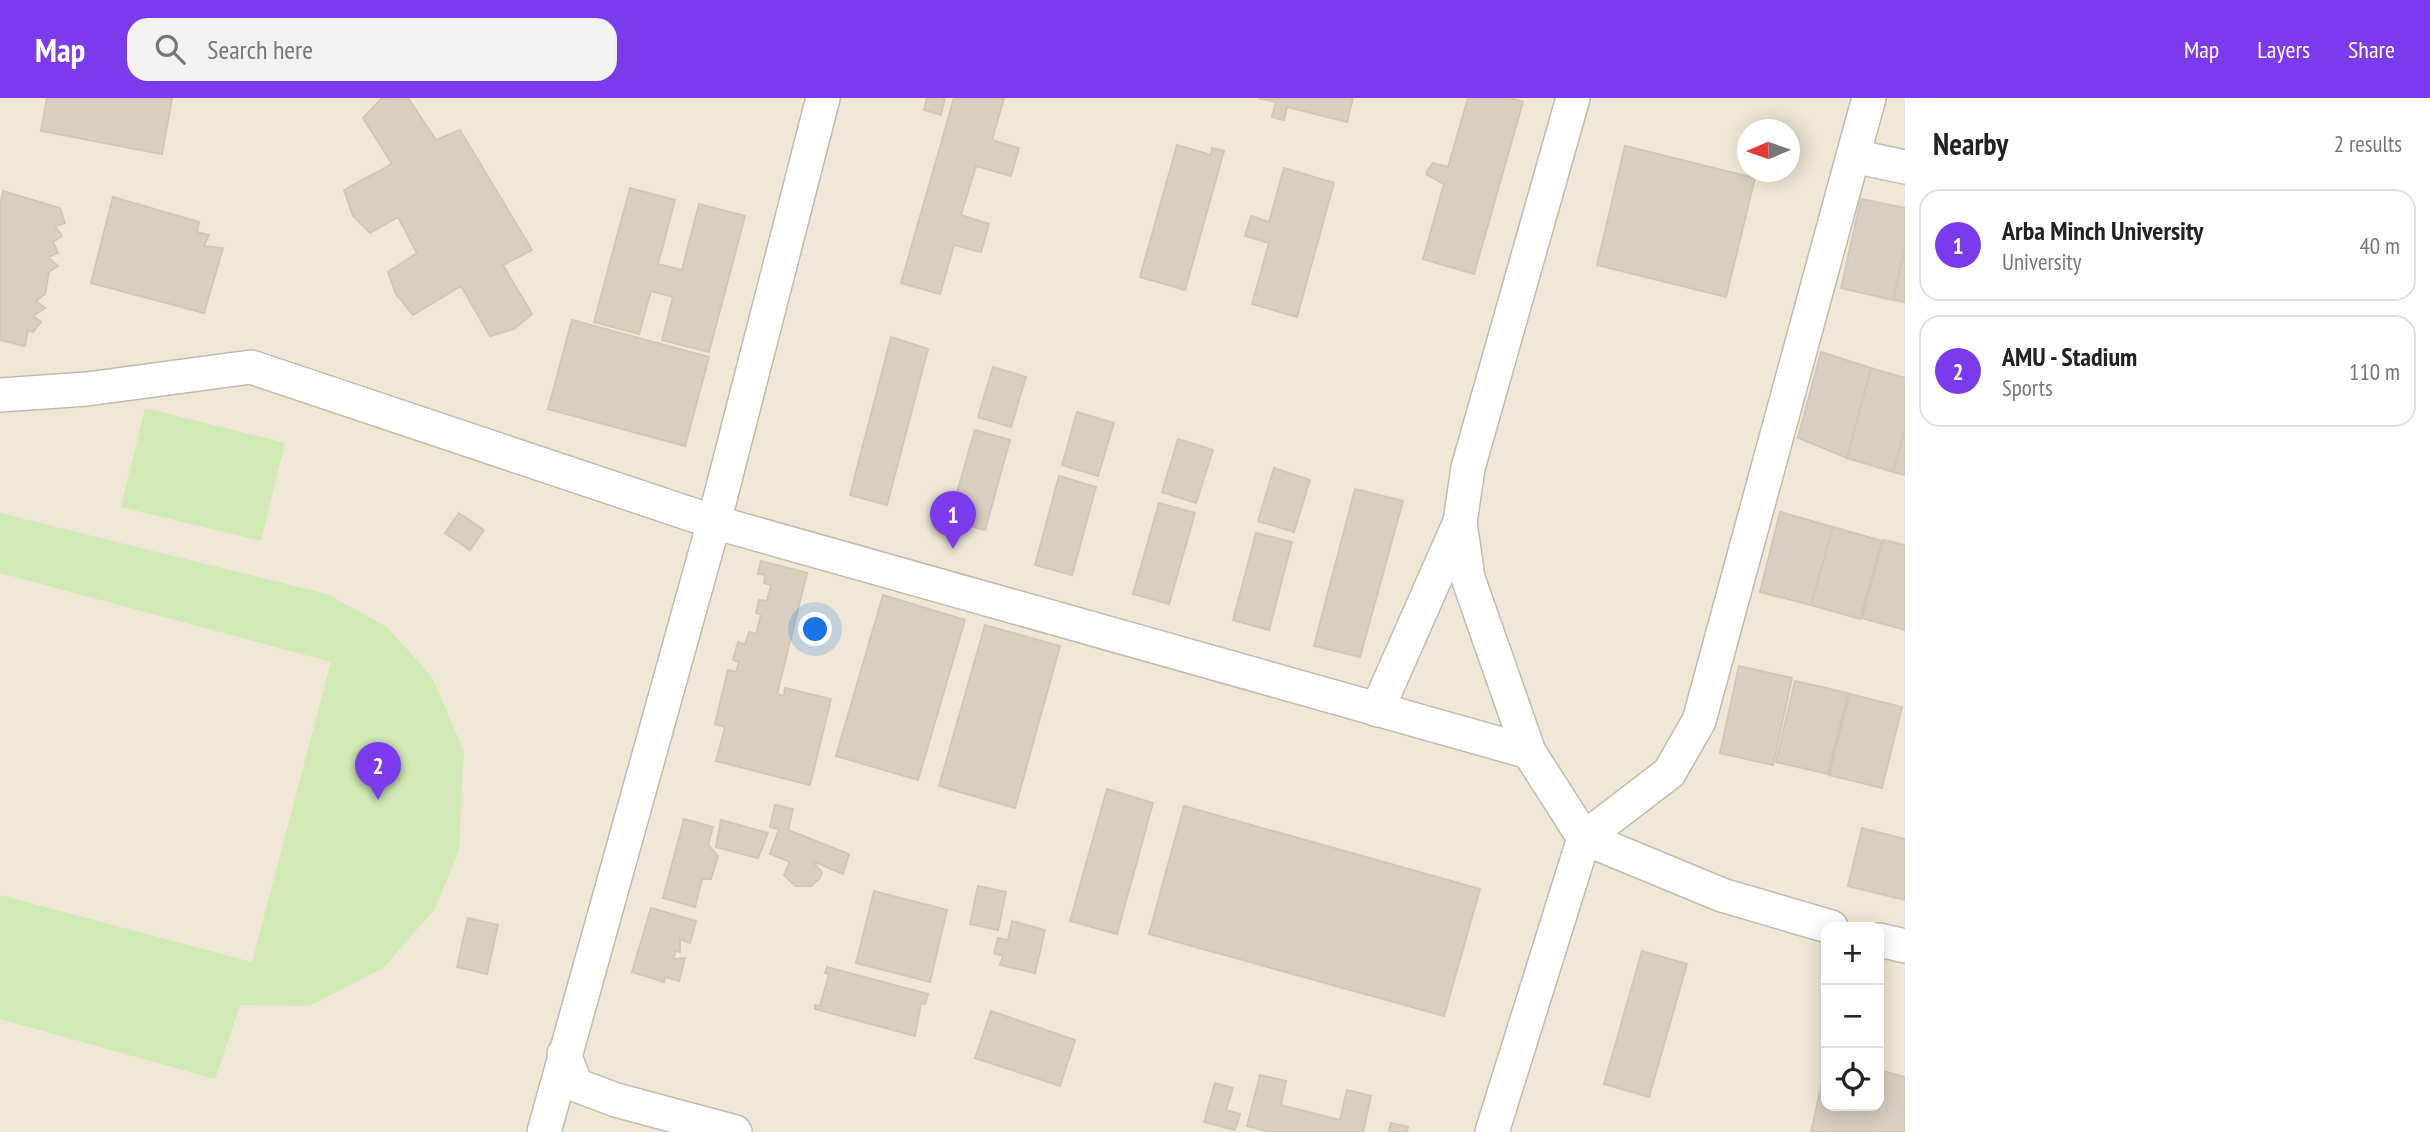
<!DOCTYPE html>
<meta charset="utf-8">
<style>
body{margin:0;font-family:"PT Sans Narrow",sans-serif;background:#f2f2f2;color:#222}
.controls{position:absolute;right:21px;bottom:21px;display:grid;overflow:hidden;border-radius:14px;box-shadow:0 4px 18px #0003}
.controls button{width:63px;height:63px;display:grid;place-items:center;padding:0;border:0;border-bottom:2px solid #e0e0e0;background:#fff;color:#222;font:35px sans-serif}
.compass{position:absolute;left:1737px;top:21px;width:63px;height:63px;border-radius:50%;background:#fff;box-shadow:0 4px 18px #0003;rotate:268deg}
.you{position:absolute;left:816px;top:532px;width:24px;height:24px;margin:-18px;border:5px solid #fff;border-radius:50%;background:#1a73e8;box-shadow:0 0 0 10px #1a73e833}
.badge{display:grid;place-items:center;width:46px;height:46px;border-radius:50%;background:#7c3aed;color:#fff;font-size:23px;font-weight:700}
.pin{position:absolute;translate:-50% -58px;filter:drop-shadow(0 2px 4px #0008)}
.pin::after{content:'';position:absolute;top:37px;width:24px;height:21px;background:inherit;clip-path:polygon(0 0,100% 0,50% 100%)}
.list{margin:0;padding:0;list-style:none}
h2{display:flex;justify-content:space-between;align-items:center;height:91px;margin:0;padding:0 28px;font-size:30px}
h2 small{font-size:23px;font-weight:400;color:#767676}
.list li{display:grid;grid-template-columns:46px 1fr auto;gap:21px;align-items:center;box-sizing:border-box;height:112px;margin:0 14px 14px;padding:0 14px;border:2px solid #e0e0e0;border-radius:21px}
.list b{display:block;font-size:26px;white-space:nowrap}
.list p{margin:0;font-size:23px;white-space:nowrap;color:#767676}
.list em{font-size:23px;font-style:normal;color:#767676}
.icon{flex:none;width:38px;height:38px;fill:none;stroke:currentColor;stroke-width:2;stroke-linecap:round;stroke-linejoin:round}
.map{position:relative;flex:none;width:1905px;height:1034px;overflow:hidden}
header{display:flex;align-items:center;gap:42px;box-sizing:border-box;height:98px;padding:0 35px;background:#7c3aed;color:#fff}
header strong{font-size:33px}
nav{display:flex;gap:38px;margin-inline-start:auto;font-size:24px}
.search{width:490px;height:63px;background:#f2f2f2;display:flex;align-items:center;gap:18px;box-sizing:border-box;padding:0 24px;border-radius:21px;color:#767676;font-size:26px}
main{display:flex}
aside{flex:1;background:#fff}
.map>svg:first-child{display:block}
.education{fill:#efe8d6;fill-rule:evenodd}
.green{fill:#d2eab5}
.building{fill:#d8cfc1;stroke:#d3c7b4;stroke-width:2}
.lines{fill:none;stroke-linecap:round;stroke-linejoin:round}
.minor-casing{stroke:#c2bbae;stroke-width:36}
.minor{stroke:#fff;stroke-width:33}
</style>
<header>
<strong>Map</strong>
<div class="search"><svg class="icon" aria-label="search" viewBox="0 0 24 24"><circle cx="10" cy="10" r="6"/><path d="M15 15l6 6"/></svg>Search here</div>
<nav><a>Map</a><a>Layers</a><a>Share</a></nav>
</header>
<main>
<div class="map">
<svg width="1905" height="1034" viewBox="0 0 1905 1034">
<rect width="100%" height="100%" fill="#f6f3ec"/>
<path class="education" d="M0,0H1905V1034H0ZM1748,32H1790V74H1748ZM1826,829H1879V1008H1826Z"/>
<path class="green" d="M145,310L285,345L261,443L121,409Z
M0,415L327,496L387,529L432,579L464,653L459,752L435,811L383,870L309,908L240,907L215,981L0,921V797L252,864L331,564L0,475Z"/>
<path class="building" d="M47,0H172L162,56L41,33Z
M408,0L436,42L460,32L532,152L503,167L532,216L514,231L490,238L461,188L413,217L396,196L388,174L417,155L398,119L370,135L353,118L344,92L392,66L363,20L381,1Z
M927,0H945L941,17L924,12Z
M954,0H1004L992,42L1019,50L1011,78L976,68L961,117L989,126L981,154L954,147L940,196L901,185Z
M1258,0H1353L1347,24L1287,9L1284,22L1272,19L1276,4Z
M1468,0H1510L1523,4L1474,176L1423,161L1444,86L1427,77V73L1433,65L1448,69Z
M1177,47L1211,57L1212,50L1224,53L1185,192L1140,179Z
M1625,48L1755,80L1726,199L1597,167Z
M1284,70L1334,85L1297,219L1252,206L1269,145L1245,138L1251,118L1269,124Z
M630,90L675,102L658,166L682,172L699,106L745,118L709,254L662,242L673,199L651,193L639,236L594,224Z
M3,93L60,110L65,125L55,128L62,138L53,144L58,155L48,159L58,168L49,174L45,196L36,203L45,210L33,218L41,224L33,234L28,232L25,248L0,242V107Z
M113,99L199,124L197,134L209,137L204,148L223,150L204,215L91,185Z
M1861,101L1905,110V150L1893,202L1841,190Z
M1905,150V204L1893,202Z
M572,222L709,259L685,348L548,311Z
M891,239L928,251L887,407L850,397Z
M1821,254L1871,270L1847,360L1798,340Z
M993,269L1026,279L1011,329L978,319Z
M1871,270L1905,280V331L1893,374L1847,360Z
M1077,314L1114,325L1098,378L1062,367Z
M1905,331V377L1893,374Z
M975,332L1010,342L985,432L949,422Z
M1178,341L1213,352L1196,405L1162,394Z
M1274,370L1310,382L1294,434L1258,423Z
M1059,378L1096,389L1072,477L1035,467Z
M1355,391L1403,403L1360,559L1314,548Z
M1159,405L1195,415L1169,506L1133,496Z
M1780,414L1833,429L1811,507L1760,494Z
M459,415L484,432L470,452L445,435Z
M1833,429L1882,443L1860,521L1811,507Z
M1256,435L1292,444L1269,532L1233,522Z
M1883,442L1905,447V532L1862,520Z
M761,463L807,475L777,596L784,598L785,590L831,601L810,687L716,663L725,629L715,626L728,572L736,574L739,564L733,562L738,544L745,546L749,534L756,536L761,517L756,515L759,502L767,503L771,487L764,485L765,477L758,476Z
M883,497L965,522L918,682L836,658Z
M985,527L1060,548L1015,710L939,688Z
M1739,568L1792,580L1773,667L1720,655Z
M1795,583L1848,595L1828,676L1776,664Z
M1850,596L1902,609L1882,690L1829,677Z
M1107,691L1153,705L1117,836L1070,823Z
M775,707L793,711L788,732L849,756L843,776L812,763L822,774L820,780L811,788H795L784,777L790,764L770,756L779,731L770,729Z
M1184,708L1480,791L1444,918L1149,836Z
M684,721L713,729L708,747L718,758L711,781H702L695,809L663,800Z
M721,722L768,735L758,760L716,749Z
M1862,730L1905,741V802L1848,788Z
M978,788L1006,794L998,832L970,826Z
M874,793L947,812L930,884L856,865Z
M651,810L696,823L690,845L680,841V854L676,853L673,861L685,860L679,883L665,879L664,884L632,874Z
M468,820L498,827L487,876L457,869Z
M1012,823L1045,832L1035,875L1000,867L1003,858L994,855L998,840L1008,842Z
M1642,853L1687,866L1649,999L1604,986Z
M827,869L928,896L925,906L921,905L915,938L815,911V907L820,908L829,876L825,875Z
M991,913L1075,942L1060,988L975,960Z
M1826,968V1008H1879V972L1905,979V1034H1811Z
M1260,977L1286,983L1281,1007L1340,1022L1347,992L1371,998L1363,1034H1271L1247,1028Z
M1215,985L1233,990L1226,1012L1240,1016L1235,1032L1204,1024Z
M1391,1025L1408,1029L1407,1034H1389Z"/>
<g class="lines">
<defs>
<path id="minor" d="M1573,0L1468,370L1460,424L1468,480L1529,654L1584,740L1722,797L1831,829
M1853,58L1869,0
M0,297L87,291L251,269L714,424L1529,654
M1377,612L1460,424
M1879,842L1905,848
M564,956L576,987L616,1002L735,1034
M544,1034L714,424L823,0
M1492,1034L1584,740L1669,675L1699,623L1853,58L1905,69"/>
</defs>
<use href="#minor" class="minor-casing"/>
<use href="#minor" class="minor"/>
</g>
</svg>
<div class="controls">
<button>+</button>
<button>−</button>
<button><svg class="icon" aria-label="locate" viewBox="0 0 24 24"><circle cx="12" cy="12" r="6"/><path d="M12 2v4M12 18v4M2 12h4M18 12h4"/></svg></button>
</div>
<svg class="compass" viewBox="-18 -18 36 36"><path d="M0-13l5 13h-10z" fill="#e53935"/><path d="M0 13l5-13h-10z" fill="#767676"/></svg>
<div class="you"></div>
<div class="pin badge" style="left:953px;top:451px">1</div>
<div class="pin badge" style="left:378px;top:702px">2</div>
</div>
<aside>
<h2>Nearby<small>2 results</small></h2>
<ul class="list">
<li><span class="badge">1</span><div><b>Arba Minch University</b><p>University</p></div><em>40 m</em></li>
<li><span class="badge">2</span><div><b>AMU - Stadium</b><p>Sports</p></div><em>110 m</em></li>
</ul>
</aside>
</main>
